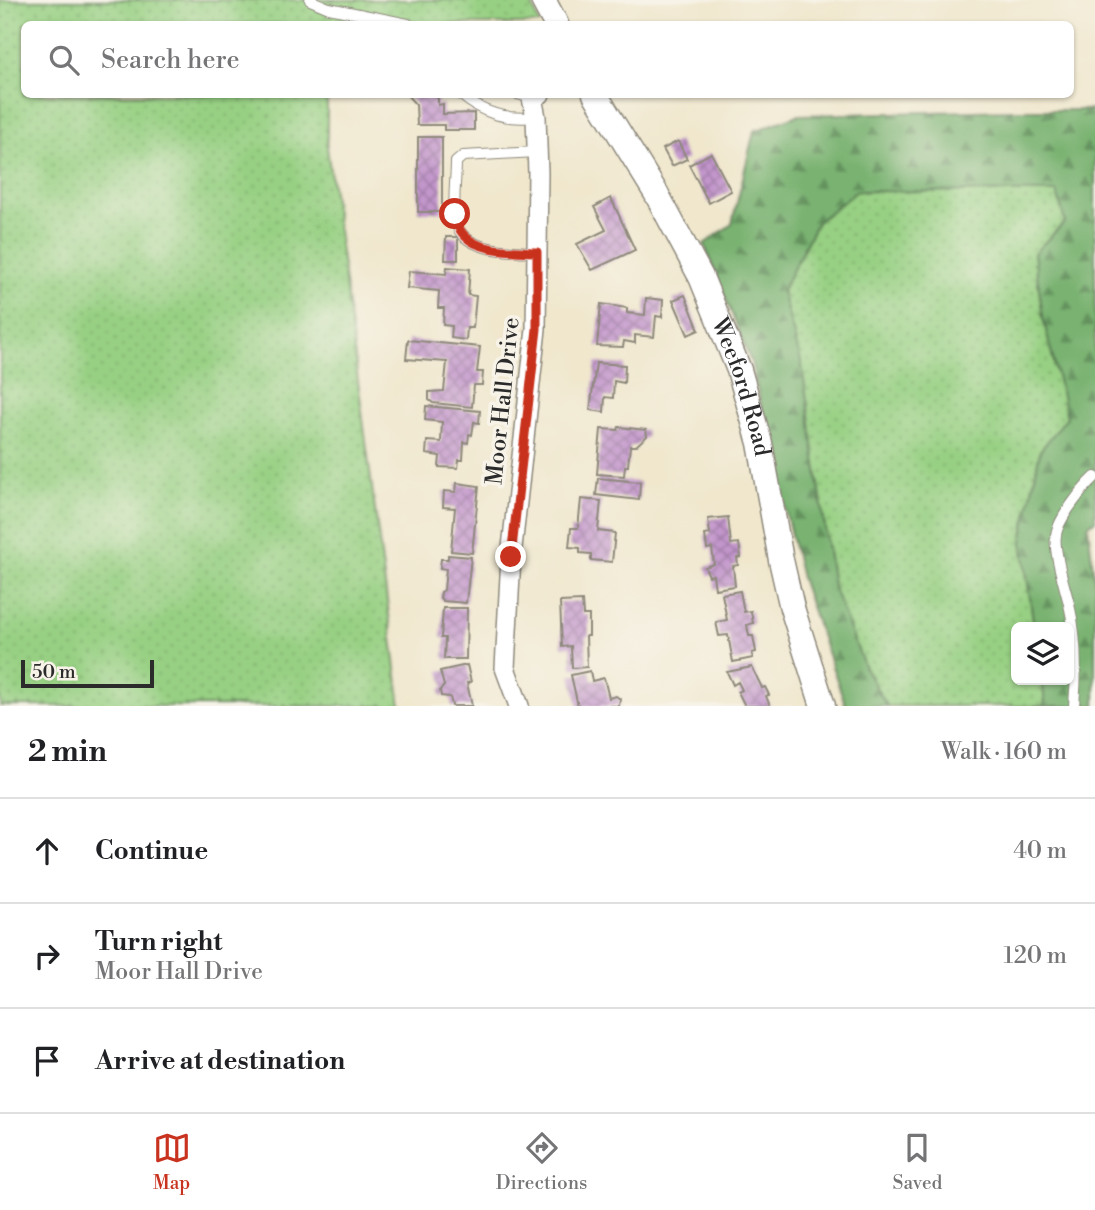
<!DOCTYPE html>
<meta charset="utf-8">
<style>
body{margin:0;font-family:"Libre Bodoni",serif;background:#f2f2f2;color:#202124}
.controls{position:absolute;right:21px;bottom:21px;display:grid;overflow:hidden;border-radius:10px;box-shadow:0 2px 5px #0004}
.controls button{width:63px;height:63px;display:grid;place-items:center;padding:0;border:0;border-bottom:2px solid #e0e0e0;background:#fff;color:#202124;font:35px sans-serif}
.scale{position:absolute;left:21px;bottom:18px;width:133px;box-sizing:border-box;padding-left:7px;border:4px solid #2b2b2b;border-top:0;font-size:19px;line-height:24px;white-space:nowrap;color:#2b2b2b;-webkit-text-stroke:5px #f7f3e8;paint-order:stroke}
.stop{position:absolute;width:21px;height:21px;margin:-16px;border:5px solid #c8321e;border-radius:50%;background:#fff}
.stop.end{background:#c8321e;border-color:#fff;box-shadow:0 2px 7px #0008}
.list{margin:0;padding:0;list-style:none}
h2{display:flex;justify-content:space-between;align-items:center;height:91px;margin:0;padding:0 28px;font-size:30px}
h2 small{font-size:23px;font-weight:400;color:#757577}
.list li{display:grid;grid-template-columns:46px 1fr auto;gap:21px;align-items:center;box-sizing:border-box;height:105px;padding:0 28px;border-top:2px solid #e0e0e0}
.list b{display:block;font-size:26px;white-space:nowrap}
.list p{margin:0;font-size:23px;white-space:nowrap;color:#757577}
.list em{font-size:23px;font-style:normal;color:#757577}
.icon{flex:none;width:38px;height:38px;fill:none;stroke:currentColor;stroke-width:2;stroke-linecap:round;stroke-linejoin:round}
.map{position:relative;flex:none;width:1095px;height:706px;overflow:hidden}
.search{position:absolute;background:#fff;box-shadow:0 2px 5px #0004;left:21px;right:21px;top:21px;height:77px;display:flex;align-items:center;gap:18px;box-sizing:border-box;padding:0 24px;border-radius:10px;color:#757577;font-size:26px}
.sheet{height:406px;background:#fff}
nav{display:flex;justify-content:space-around;align-items:center;box-sizing:border-box;height:98px;border-top:2px solid #e0e0e0;background:#fff;font-size:19px;color:#757577}
nav a{display:grid;justify-items:center;gap:4px}
nav .on{color:#c8321e}
.map>svg:first-child{display:block}
.grass{fill:url(#grass-dots);stroke:#617e57;stroke-width:2}
.forest{fill:url(#forest-firs);stroke:#526e4e;stroke-width:2}
.building{fill:url(#building-cross-hatch)}
.lines{fill:none;stroke-linecap:round;stroke-linejoin:round}
.service-casing{stroke:#8e897c;stroke-width:12}
.minor-casing{stroke:#8e897c;stroke-width:22}
.tertiary-casing{stroke:#8e897c;stroke-width:27}
.service{stroke:#fff;stroke-width:10}
.minor{stroke:#fff;stroke-width:19}
.tertiary{stroke:#fff;stroke-width:24}
.route{stroke:#c8321e;stroke-width:9}
.labels{text-anchor:middle;dominant-baseline:central;stroke-width:7;stroke-linejoin:round;paint-order:stroke}
.street-label{font-size:23px;fill:#2b2b2b;stroke:#f7f3e8}
</style>
<div class="map">
<svg width="1095" height="706" viewBox="0 0 1095 706">
<defs>
<pattern id="grass-dots" width="8" height="8" patternUnits="userSpaceOnUse" patternTransform="scale(1.75)"><rect width="8" height="8" fill="#97d083"/><path d="M2 2h.1M6 6h.1" fill="none" stroke="#82b371" stroke-width="1.8" stroke-linecap="round"/></pattern>
<pattern id="forest-firs" width="22" height="20" patternUnits="userSpaceOnUse" patternTransform="scale(1.75)"><rect width="22" height="20" fill="#79b271"/><path d="M5 1l3.5 6h-7zM16 11l3.5 6h-7z" fill="#63915d"/></pattern>
<pattern id="building-cross-hatch" width="8" height="8" patternUnits="userSpaceOnUse" patternTransform="scale(1.75)"><rect width="8" height="8" fill="#c396cc"/><path d="M0 0l8 8M0 8l8-8" fill="none" stroke="#9f7ba6"/></pattern>
</defs>
<rect width="100%" height="100%" fill="#f7f3e8"/>
<filter id="ink" filterUnits="userSpaceOnUse"><feTurbulence type="fractalNoise" baseFrequency=".0143" numOctaves="2"/><feDisplacementMap in="SourceGraphic" scale="14" xChannelSelector="R" yChannelSelector="G"/><feConvolveMatrix kernelMatrix="1 2 1 2 8 2 1 2 1" color-interpolation-filters="sRGB"/></filter>
<filter id="wash" filterUnits="userSpaceOnUse"><feTurbulence type="fractalNoise" baseFrequency=".00686" numOctaves="4" result="noise"/><feDisplacementMap in="SourceGraphic" scale="28" xChannelSelector="R" yChannelSelector="G"/><feGaussianBlur stdDeviation="1.57" result="paint"/><feColorMatrix in="noise" values="0 0 0 0 0 0 0 0 0 0 0 0 0 0 0 0 0 1.4 0 .05"/><feComposite in="paint" operator="in"/></filter>
<g filter="url(#wash)">
<rect width="100%" height="100%" fill="#f0e7cd"/>
<path class="grass" d="M0,0H530L540,24H24V94L327,95V147L401,706H0Z
M857,191H1057L1065,222L1034,253L1043,317L1067,417L1040,451L1022,541L1034,627H1016V680H1042L1045,702L1043,706H887L865,668L833,586L817,470L782,291L817,222Z"/>
<path class="forest" d="M1016,110H1095V520L1088,526L1095,585V706H1043L1045,702L1042,680H1069V627H1034L1022,541L1040,451L1067,417L1043,317L1034,253L1065,222L1057,192L857,191L817,222L782,291L802,365L833,586L865,668L887,706H846L801,578L751,362L704,244L732,224L754,131L798,115Z"/>
<g id="blocks">
<path class="building" d="M406,94H434L438,99V105L443,104V114L474,113V130H444V125H417L416,105Z
M418,137H442V212H418Z
M678,141L687,159L672,166L663,149Z
M711,153L731,191L709,203L689,165Z
M611,198L635,250L592,270L577,244L606,230L594,207Z
M446,237H458V260H445Z
M447,267L470,269L468,295L476,296L473,328H467L466,340L451,338L452,326L443,325L444,308H438L439,291L407,288L409,271L446,274Z
M685,295L699,330L688,335L673,300Z
M646,298L663,300L662,317L656,316L654,337L635,335V343L624,341L623,347L597,346L601,304L627,308V313L645,315Z
M408,340L480,347L477,372H483L482,385H474L472,407L433,403L429,400V392L444,391L447,362L406,359Z
M596,363L625,365L624,383L614,381L613,398L605,397L604,412L590,410Z
M426,406L480,411L479,423L474,422L472,435L469,434L468,443L464,442L463,460H459L458,468L439,467L440,456L426,454L427,441L441,442L442,422L425,420Z
M619,427L646,430L647,436L636,446H630L628,466H625L624,476L597,474L601,429L618,430Z
M598,478L640,482L639,500L596,495Z
M457,483L479,486L472,553L451,551L455,508L443,507L444,491L456,492Z
M581,499L601,501L598,531L615,533L612,562L591,560V554L580,553V548L569,547L571,528H578Z
M728,517L731,544L739,543L741,557L737,558L738,565L733,566L735,586L715,589L713,575L709,576L705,567L714,564L712,548L707,549L705,535L710,534L708,519Z
M448,555L471,557L466,603L443,601L440,598L441,592L444,590L446,569L440,568L441,559H448Z
M740,591L744,612L751,611L753,623L747,625L749,636H753L756,652L752,653L753,658L733,662L728,635L719,636L716,622L727,620L722,594Z
M582,601L583,615H589V636H586L587,667L572,668L571,646L562,647L560,602Z
M443,608H467L466,659H444L445,638H441Z
M467,665L471,682L467,683L472,706H452L450,697L441,696L440,690L444,686L440,671Z
M752,667L762,688L765,687L769,695L766,696L770,706H745L738,692L742,690L738,682L733,685L727,672Z
M590,671L592,681L604,678L609,698L616,696L620,699L619,706H578L571,675Z"/>
</g>
</g>
<g filter="url(#ink)">
<use href="#blocks" fill-opacity="0" stroke="#8e897c" stroke-width="2"/>
<g class="lines">
<defs>
<path id="service" d="M310,0L329,8L408,24
M460,94C483,114 506,120 536,117
M517,94L532,98
M537,252C513,251 463,253 456,222C452,204 456,181 456,162L463,156L537,152
M1074,706C1077,672 1077,637 1069,604C1065,587 1053,551 1056,535C1058,519 1083,488 1095,477"/>
<path id="minor" d="M519,706L505,668L511,557L536,329L538,173L536,117L532,98L540,94"/>
<g id="tertiary">
<path d="M543,0L556,24"/>
<path id="s1" d="M595,94L656,193L701,277L739,370L760,443L781,560L792,608L823,706"/>
</g>
</defs>
<use href="#service" class="service-casing"/>
<use href="#minor" class="minor-casing"/>
<use href="#tertiary" class="tertiary-casing"/>
<use href="#service" class="service"/>
<use href="#minor" class="minor"/>
<use href="#tertiary" class="tertiary"/>
</g>
</g>
<g class="lines" filter="url(#ink)">
<path class="route" d="M455,214C459,254 507,250 537,252V329L511,557"/>
</g>
<g class="labels">
<g class="street-label">
<text stroke="none"><textPath href="#s1" startOffset="329">Weeford Road</textPath></text>
<text transform="translate(503 401) rotate(-84)">Moor Hall Drive</text>
</g>
</g>
</svg>
<div class="controls">
<button><svg class="icon" aria-label="layers" viewBox="0 0 24 24"><path d="M12 4l9 5-9 5-9-5zM3 14l9 5 9-5"/></svg></button>
</div>
<div class="scale">50 m</div>
<div class="stop" style="left:455px;top:214px"></div>
<div class="stop end" style="left:511px;top:557px"></div>
<div class="search"><svg class="icon" aria-label="search" viewBox="0 0 24 24"><circle cx="10" cy="10" r="6"/><path d="M15 15l6 6"/></svg>Search here</div>
</div>
<section class="sheet">
<h2>2 min<small>Walk · 160 m</small></h2>
<ul class="list">
<li><svg class="icon" aria-label="ahead" viewBox="0 0 24 24"><path d="M12 20V5M6 11l6-6 6 6"/></svg><div><b>Continue</b></div><em>40 m</em></li>
<li><svg class="icon" aria-label="right" viewBox="0 0 24 24"><path d="M7 20v-9h11M14 6l5 5-5 5"/></svg><div><b>Turn right</b><p>Moor Hall Drive</p></div><em>120 m</em></li>
<li><svg class="icon" aria-label="arrive" viewBox="0 0 24 24"><path d="M6 21V4h12l-3 4 3 4H6"/></svg><div><b>Arrive at destination</b></div></li>
</ul>
</section>
<nav>
<a class="on"><svg class="icon" aria-label="map" viewBox="0 0 24 24"><path d="M3 6l6-2 6 2 6-2v14l-6 2-6-2-6 2zM9 4v14M15 6v14"/></svg>Map</a>
<a><svg class="icon" aria-label="directions" viewBox="0 0 24 24"><path d="M12 3l9 9-9 9-9-9zM9 14v-3h6M13 9l2 2-2 2"/></svg>Directions</a>
<a><svg class="icon" aria-label="saved" viewBox="0 0 24 24"><path d="M7 4h10v16l-5-4-5 4z"/></svg>Saved</a>
</nav>
